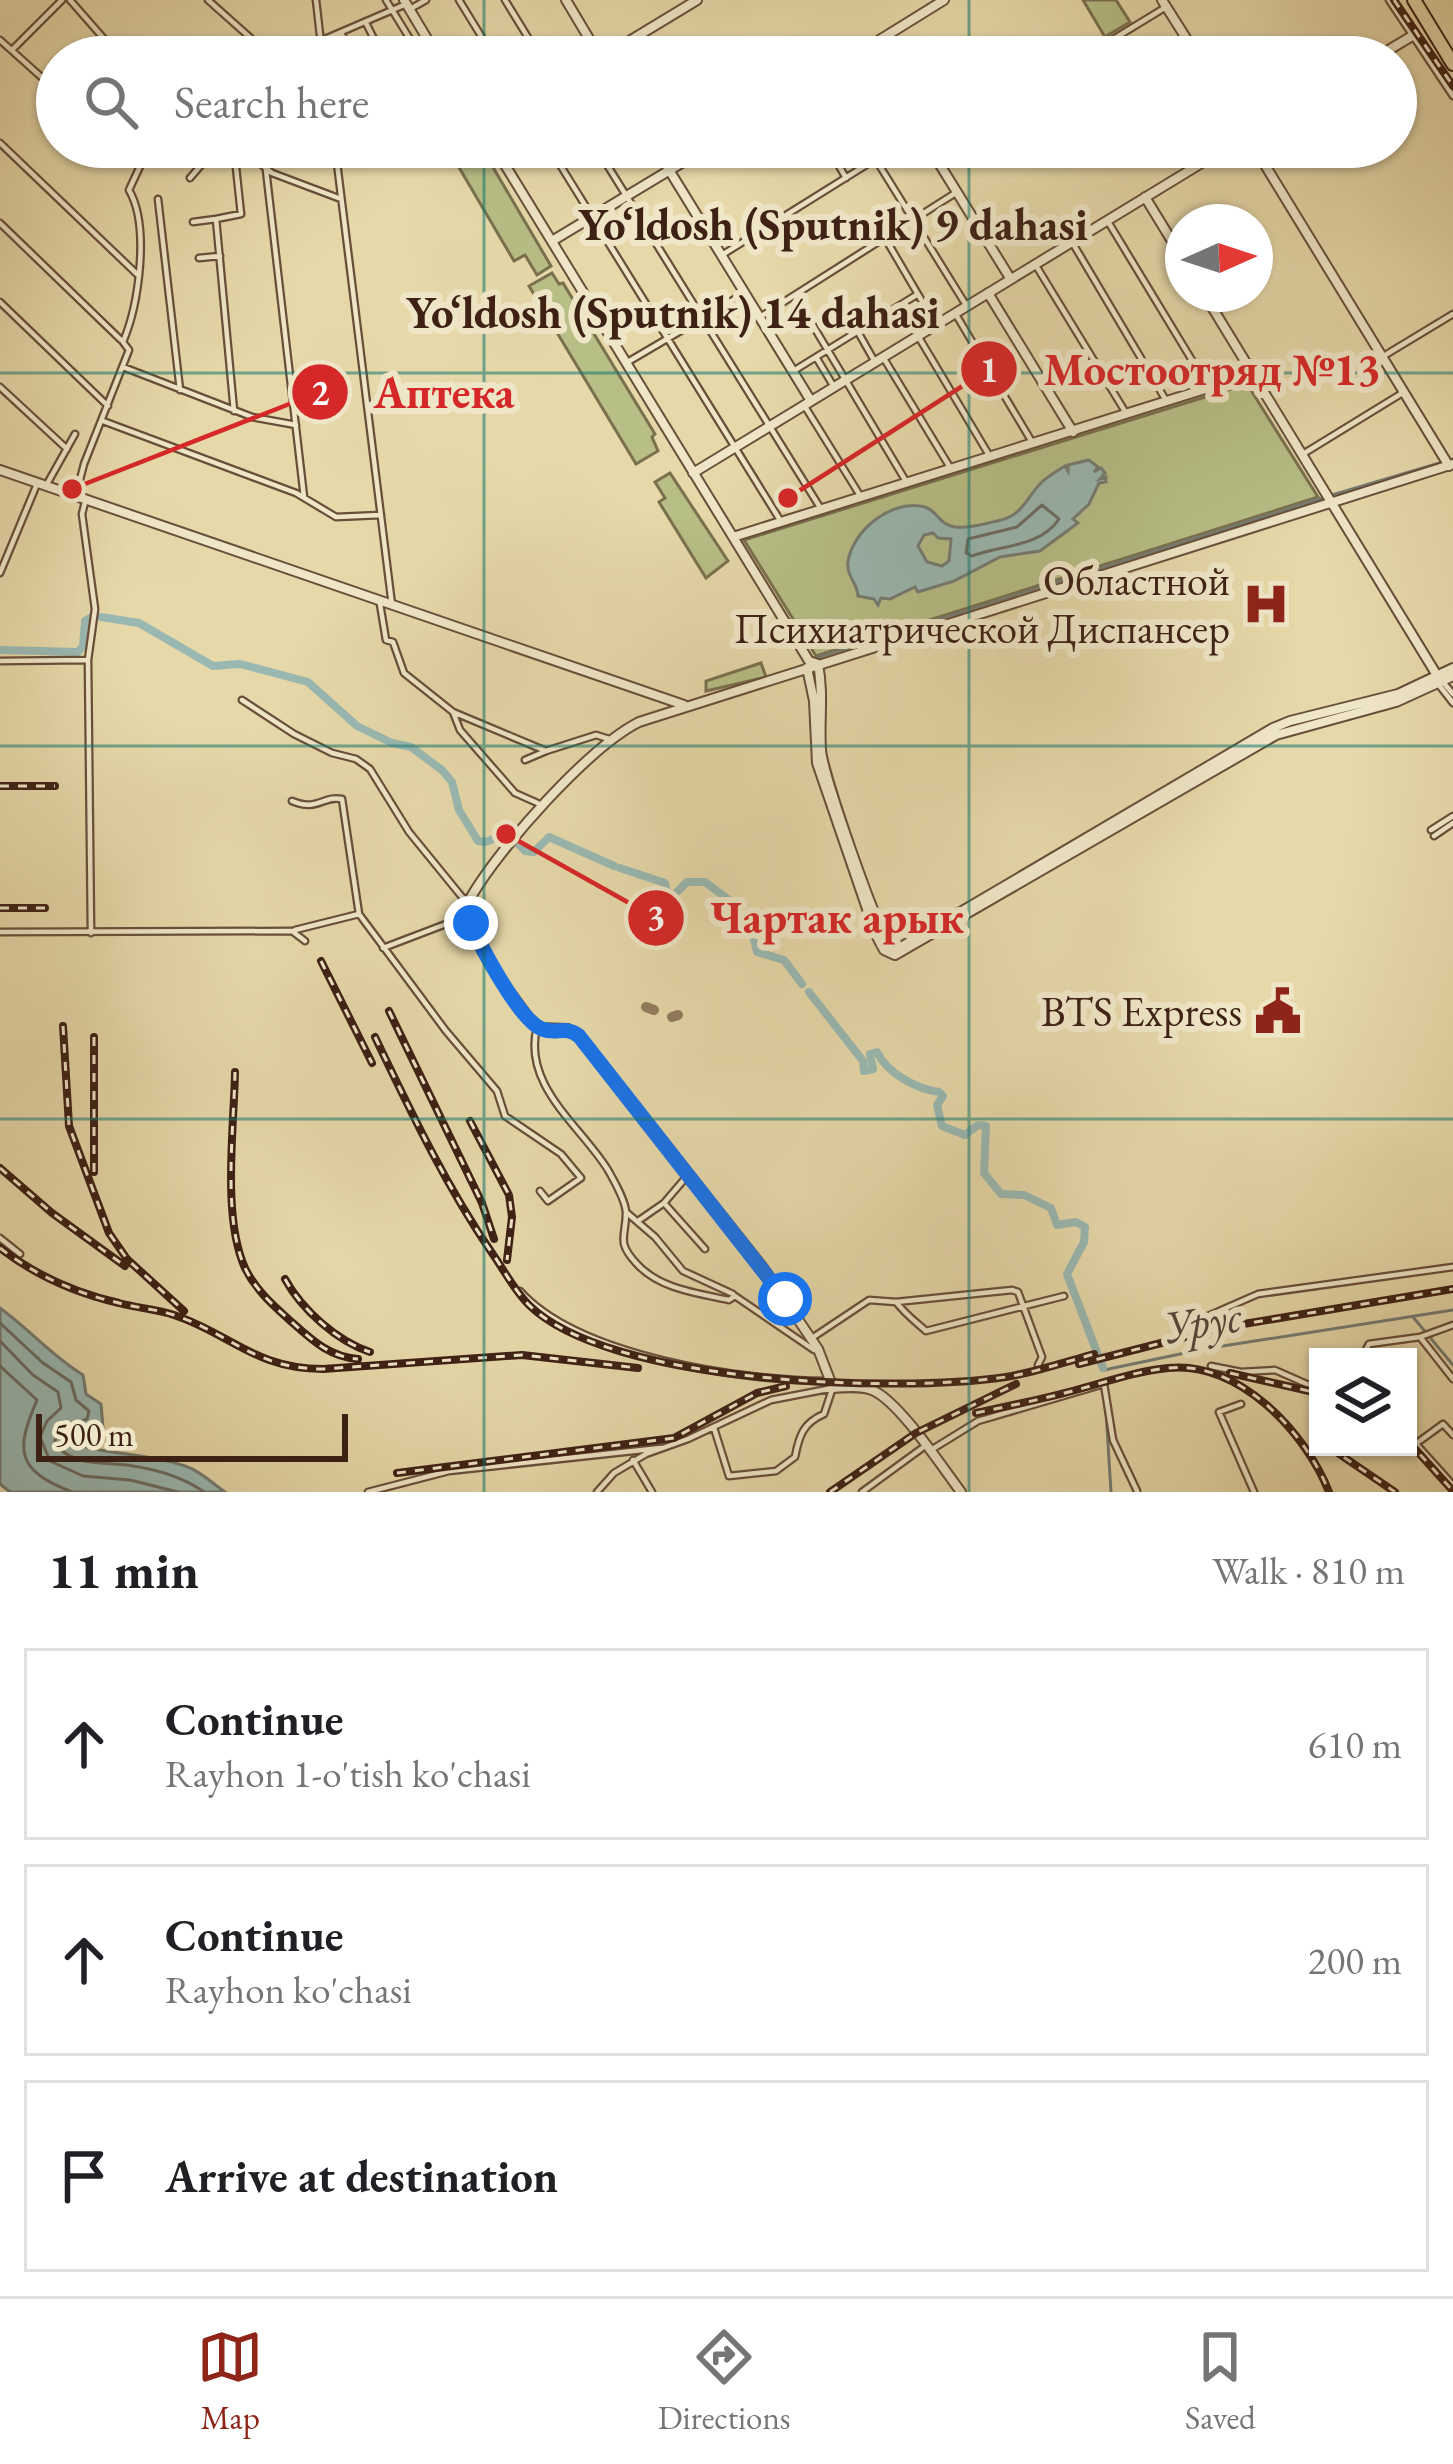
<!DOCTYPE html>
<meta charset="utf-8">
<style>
body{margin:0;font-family:"EB Garamond",serif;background:#f2f2f2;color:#202124}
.controls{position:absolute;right:36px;bottom:36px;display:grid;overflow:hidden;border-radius:0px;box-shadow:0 3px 9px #0004}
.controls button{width:108px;height:108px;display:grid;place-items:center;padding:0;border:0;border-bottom:3px solid #e0e0e0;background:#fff;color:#202124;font:60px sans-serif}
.compass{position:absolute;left:1165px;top:204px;width:108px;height:108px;border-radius:50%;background:#fff;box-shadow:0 3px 9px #0004;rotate:87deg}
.scale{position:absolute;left:36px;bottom:30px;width:312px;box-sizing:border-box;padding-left:12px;border:6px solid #3e2115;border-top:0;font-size:33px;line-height:42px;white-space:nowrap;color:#3e2115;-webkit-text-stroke:9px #efe6c7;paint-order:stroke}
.stop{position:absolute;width:36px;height:36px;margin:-27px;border:9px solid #1a73e8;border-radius:50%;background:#fff}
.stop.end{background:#1a73e8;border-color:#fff;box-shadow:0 3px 12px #0008}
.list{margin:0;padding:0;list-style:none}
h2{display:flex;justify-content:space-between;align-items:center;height:156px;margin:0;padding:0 48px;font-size:51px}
h2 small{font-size:39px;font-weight:400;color:#757577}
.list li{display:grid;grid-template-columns:78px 1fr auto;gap:36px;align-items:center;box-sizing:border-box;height:192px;margin:0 24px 24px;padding:0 24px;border:3px solid #e0e0e0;border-radius:0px}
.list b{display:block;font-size:45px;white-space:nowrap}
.list p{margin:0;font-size:39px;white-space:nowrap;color:#757577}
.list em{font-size:39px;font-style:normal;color:#757577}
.icon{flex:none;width:66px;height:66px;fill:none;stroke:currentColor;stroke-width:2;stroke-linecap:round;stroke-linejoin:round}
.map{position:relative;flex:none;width:1453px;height:1492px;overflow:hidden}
.search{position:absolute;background:#fff;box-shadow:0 3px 9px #0004;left:36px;right:36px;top:36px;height:132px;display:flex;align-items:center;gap:30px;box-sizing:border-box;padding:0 42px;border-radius:66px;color:#757577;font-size:45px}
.sheet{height:804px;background:#fff}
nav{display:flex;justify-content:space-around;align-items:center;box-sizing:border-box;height:168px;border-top:3px solid #e0e0e0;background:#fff;font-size:33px;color:#757577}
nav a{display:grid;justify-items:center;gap:6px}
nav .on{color:#8f2418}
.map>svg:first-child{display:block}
.green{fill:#b7be86;stroke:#7a704e;stroke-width:3}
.water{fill:#99b8b1;stroke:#757c73;stroke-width:3;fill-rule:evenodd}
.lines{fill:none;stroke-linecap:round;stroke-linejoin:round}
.shore{stroke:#6c6c63;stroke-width:3}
.stream{stroke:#757c73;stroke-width:3}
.river{stroke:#99b8b1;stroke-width:8}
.taxiway{stroke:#927c5f;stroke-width:10}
.minor-casing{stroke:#684f3a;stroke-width:9}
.tertiary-casing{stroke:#684f3a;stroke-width:12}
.primary-casing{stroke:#3e2115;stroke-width:16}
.minor{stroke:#efe6c7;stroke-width:4.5}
.tertiary{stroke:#efe6c7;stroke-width:8}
.primary{stroke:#e6d8a9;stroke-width:12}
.rail-casing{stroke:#3e2115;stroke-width:8}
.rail{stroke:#efe6c7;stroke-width:3;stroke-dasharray:9;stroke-linecap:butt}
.route{stroke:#1a73e8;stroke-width:15}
.grid{fill:none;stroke:#0f766e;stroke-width:3;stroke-opacity:0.55}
.labels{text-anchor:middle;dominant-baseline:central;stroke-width:12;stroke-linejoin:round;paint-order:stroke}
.poi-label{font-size:42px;fill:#3e2115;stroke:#efe6c7;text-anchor:end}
.neighbourhood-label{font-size:45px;font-weight:bold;fill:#3e2115;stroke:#efe6c7}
.water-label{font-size:45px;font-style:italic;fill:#55473c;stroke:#efe6c7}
.leader{fill:none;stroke:#d62828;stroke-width:4.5}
.callout-dot{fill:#d62828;stroke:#efe6c7;stroke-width:4.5}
.mark-label{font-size:36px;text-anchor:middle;font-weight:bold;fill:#fff}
.callout-label{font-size:45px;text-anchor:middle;font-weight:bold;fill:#d62828;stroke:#efe6c7;stroke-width:12;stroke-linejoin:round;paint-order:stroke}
</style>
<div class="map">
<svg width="1453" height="1492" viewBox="0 0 1453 1492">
<rect width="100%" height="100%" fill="#e6d8a9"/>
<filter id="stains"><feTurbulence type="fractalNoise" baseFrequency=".00167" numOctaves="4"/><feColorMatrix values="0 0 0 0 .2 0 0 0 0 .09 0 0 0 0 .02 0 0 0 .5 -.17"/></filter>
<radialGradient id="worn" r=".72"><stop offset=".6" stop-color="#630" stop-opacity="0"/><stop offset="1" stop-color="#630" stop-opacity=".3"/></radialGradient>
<path class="green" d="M1083,0H1116L1130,22L1105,37Z
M447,147H481L551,266L537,275L525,255L514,261Z
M552,273L559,284L563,283L655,434L652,437L658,451L636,464L529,286Z
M1247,384L1318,497L816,656L744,540Z
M670,473L728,561L706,578L659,502L665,498L655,482Z
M761,663L766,677L706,691V681Z"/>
<path class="water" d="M1089,460L1098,467L1094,472L1101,468L1105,473L1100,479L1106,477V482L1099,483L1089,504L1073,519L1078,523L1040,551L1000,557L954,581L918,592L915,587L890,599L881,598L878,605L874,599L858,596C858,584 846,576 848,562C852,531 892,498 925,507C938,511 939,525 955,527C969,529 988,523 1001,520C1024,514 1027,496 1042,482C1047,477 1057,471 1065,466L1068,471V465ZM933,533L938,538L951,539L949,561L942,566L927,562L918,546L924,535Z
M0,1308C30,1330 52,1356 83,1375L86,1394L101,1404L103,1428L63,1439C102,1456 144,1452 185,1466C199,1470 212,1483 225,1492H10L0,1484Z"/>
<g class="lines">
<path class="shore" d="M1042,505L1059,519C1041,547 1001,545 972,556L966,553L968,539L1017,527Z
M0,1323L43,1363L71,1382L76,1400L89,1411L87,1419L58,1431L55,1441C69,1469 108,1461 133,1466C159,1470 183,1477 204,1492
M0,1341L33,1375L58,1392L61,1408L47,1421L40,1437L50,1461L83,1476L130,1480L178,1492
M0,1366L37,1400C15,1451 16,1470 72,1492"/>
<path class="stream" d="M1332,495L1453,459
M816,658L1323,498
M1413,1317L1453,1365
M1104,1370L1204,1349L1453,1310
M1106,1411L1111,1492"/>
<path class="river" d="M101,617L139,623L213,666L240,664L308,682L357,726L392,743L411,747L442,770L452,782L459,810L478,841L485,842L508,834L525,851L534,852L549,837L614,866
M0,650L78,652L83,646L85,621L90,618
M620,868L665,883L668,896L674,895L687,882H705L729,900L730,913L749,918L757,952L784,960L802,984
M809,992L863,1061L864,1071L873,1069L870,1054L877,1052C887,1073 916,1089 939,1092L943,1096L937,1105L942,1126L965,1135L978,1125L986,1126L984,1173L1001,1194L1024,1195L1051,1208L1057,1225L1076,1222L1085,1227L1084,1242L1067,1274L1103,1368"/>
<path class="taxiway" d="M646,1007L654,1010
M672,1017L678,1015"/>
<defs>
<path id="minor" d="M70,0L120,57
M208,0L272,57
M316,0L321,44
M386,0L421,57
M459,0L494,57
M505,0L540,57
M1389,0L1453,96
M410,9L426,0
M366,23L383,57
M341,33L354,57
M0,40L57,91
M12,50L62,0
M283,57L404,5
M1084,57L1166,7
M0,143L139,276
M335,147L392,605
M549,147L780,520
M596,147L821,509
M828,147L846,178
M868,147L966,305
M336,154L367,147
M266,170L304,497
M190,178L214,150L223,149L238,156
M158,199L180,390
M1107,220L1207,385
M193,222L216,219
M0,223L121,340
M885,238L936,325
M1072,242L1167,402
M722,255L895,147
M199,258L220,256
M1035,264L1126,413
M796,297L907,483
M0,302L108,406
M955,313L1032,442
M760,317L957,192
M858,332L875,362
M918,336L989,455
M816,357L834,387
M883,357L951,469
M1382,357L1453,314
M626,363L745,293
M123,367L252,417L296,425
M795,370L918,294
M0,387L67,449
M804,405L861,497
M234,411L216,219L241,214L235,158L243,156L257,161L272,173L341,199
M103,421L296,493L336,517L381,515
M1303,454L1404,392
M47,484L75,434
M76,495L84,464L129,350L123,342C139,304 150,226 129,190L149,147
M86,498L82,514L95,609L88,660L91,933
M0,573L37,484
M380,604L386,640L393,642L404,673L453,712L546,751L596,735L609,739
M0,661L88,660
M1443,682L1453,694
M1439,685L1453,703
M242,700L294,734L332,753L356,759L370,769L409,832L462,897L470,901
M453,712L460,730L515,793L542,805
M525,760L546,751
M292,801C318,812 323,795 342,799L359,914L446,1031L497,1091L505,1116L561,1154L581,1178L548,1201L540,1191
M1431,830L1453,816
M1434,836L1453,823
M295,930L359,914
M0,932L292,931L305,941
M383,948L467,916
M537,1027C522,1086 581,1126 608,1170C614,1181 626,1201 626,1213C626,1237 616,1241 636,1263C659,1289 697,1293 729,1300L735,1296L814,1350
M664,1203L705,1249
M626,1212L655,1237L683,1271L733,1294
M638,1221L664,1203L688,1175
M0,1238L20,1254
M520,1291C578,1356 741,1381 827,1381
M896,1302C906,1315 916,1322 926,1331L1064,1296
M1185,1326L1258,1294L1453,1267
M1420,1337L1453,1379
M812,1338L869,1300L896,1302L1012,1290L1018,1292L1042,1357L1038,1365
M1362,1357L1369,1344L1420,1337L1453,1325
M1211,1366L1241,1372L1275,1370L1318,1389
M1241,1404L1219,1412L1254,1492
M714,1428L729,1476L776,1471L795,1457C799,1436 803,1423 824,1414L832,1390
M1408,1435L1453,1485
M1417,1443L1443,1424L1453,1435
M931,1450L978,1421L1104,1384L1113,1440L1137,1491
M633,1460L652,1492
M368,1492L449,1471L661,1448
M597,1492L614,1473L646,1454L688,1439L771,1400L833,1388
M862,1492L925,1446"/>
<path id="tertiary" d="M404,0L438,57
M566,0L600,57
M1162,0L1198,57
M870,45L877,57
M603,57L697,0
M852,57L944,0
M1377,57L1412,36
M494,147L809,661L818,664C824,694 819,720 821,750C823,774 877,930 891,947H901L1273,728L1290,721L1398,694L1453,668
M655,147L811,401
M929,147L1010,278
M1254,147L1449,466
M1145,197L1183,259
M552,241L708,147
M988,293L1073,432
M1204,294L1438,677
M0,470L684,705
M693,473L1228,147
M733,537L1253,374
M807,668L814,701L817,763L876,935L884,950L895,955L1276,735L1396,702L1453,676
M961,1492C942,1467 899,1401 872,1390C860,1386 846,1387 833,1388L818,1349L764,1269L579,1036L568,1029L540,1028L528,1017C507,986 461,937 471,897C500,847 588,748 639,722L1453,464"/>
<path id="primary" d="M1414,0L1453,64"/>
</defs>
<use href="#minor" class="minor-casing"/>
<use href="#tertiary" class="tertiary-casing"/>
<use href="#primary" class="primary-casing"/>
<use href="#minor" class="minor"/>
<use href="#tertiary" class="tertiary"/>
<use href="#primary" class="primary"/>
<defs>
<path id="rail" d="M1394,0L1453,86
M0,786H55
M0,908H45
M321,961L372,1063
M389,1011L482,1203L494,1239
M63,1026L69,1126L109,1233L127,1259L184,1311
M94,1037V1172
M375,1037C411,1112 445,1184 492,1253C504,1270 514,1290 529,1305C609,1384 897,1393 1006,1377C1036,1372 1065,1362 1094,1354
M235,1072C234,1128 222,1217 245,1268C256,1291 275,1307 294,1324C314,1342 331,1357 358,1359
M470,1121L509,1195L512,1217L507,1260
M0,1168L52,1213L125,1266
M0,1248C35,1275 75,1293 119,1303C137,1308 156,1309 174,1315C231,1334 255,1369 323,1369L522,1355L638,1368
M285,1279C302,1310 337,1341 370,1352
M1079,1364L1220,1328L1453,1289
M1230,1373L1318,1393
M976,1413C1009,1406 1043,1399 1076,1390C1106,1382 1137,1371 1168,1368C1239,1360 1306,1433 1329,1492
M1408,1441L1453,1491
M1329,1447L1395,1492
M397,1473L674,1438L757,1393L786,1386
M830,1492L916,1433L1016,1384"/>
</defs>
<use href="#rail" class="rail-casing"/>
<use href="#rail" class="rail"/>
</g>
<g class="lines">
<path class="route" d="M471,923C480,946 520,1021 542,1029C557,1035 565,1025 579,1036L785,1299"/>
</g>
<path class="grid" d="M484,0V57M969,0V57M484,147V1492M969,147V1492M0,373H1453M0,746H1453M0,1119H1453"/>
<defs>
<symbol id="hospital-bare" viewBox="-9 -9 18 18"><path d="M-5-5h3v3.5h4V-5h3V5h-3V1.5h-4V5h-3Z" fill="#8f2418" stroke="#efe6c7" stroke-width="2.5" paint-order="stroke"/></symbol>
<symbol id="civic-bare" viewBox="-9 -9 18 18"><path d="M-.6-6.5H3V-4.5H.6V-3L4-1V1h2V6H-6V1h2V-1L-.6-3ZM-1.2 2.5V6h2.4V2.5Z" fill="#8f2418" stroke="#efe6c7" stroke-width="2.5" paint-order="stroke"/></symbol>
</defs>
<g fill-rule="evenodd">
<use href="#hospital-bare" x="1233" y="571" width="66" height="66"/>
<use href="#civic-bare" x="1245" y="978" width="66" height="66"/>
</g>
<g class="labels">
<g class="poi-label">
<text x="1230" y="580">Областной<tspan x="1230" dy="48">Психиатрической Диспансер</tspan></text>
<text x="1242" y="1011">BTS Express</text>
</g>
<g class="neighbourhood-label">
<text x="833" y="224">Yo‘ldosh (Sputnik) 9 dahasi</text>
<text x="673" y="312">Yo‘ldosh (Sputnik) 14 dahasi</text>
</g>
<g class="water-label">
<text transform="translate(1202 1321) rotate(-9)">Урус</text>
</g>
</g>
<path class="leader" d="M788 498L989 369M72 489L320 392M506 834L656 918"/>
<g class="callout-dot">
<circle cx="788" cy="498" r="12"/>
<circle cx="72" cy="489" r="12"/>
<circle cx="506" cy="834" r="12"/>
<circle cx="989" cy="369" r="30"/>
<circle cx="320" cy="392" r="30"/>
<circle cx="656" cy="918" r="30"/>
</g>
<g class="mark-label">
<text x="989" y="382">1</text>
<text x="320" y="405">2</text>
<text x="656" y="930">3</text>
</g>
<g class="callout-label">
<text x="1212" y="385">Мостоотряд №13</text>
<text x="444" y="408">Аптека</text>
<text x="837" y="933">Чартак арык</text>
</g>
<rect width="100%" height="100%" filter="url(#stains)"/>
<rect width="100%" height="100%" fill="url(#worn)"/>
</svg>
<div class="controls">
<button><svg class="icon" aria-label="layers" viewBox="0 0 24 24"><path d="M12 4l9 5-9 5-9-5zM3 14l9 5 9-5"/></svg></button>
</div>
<svg class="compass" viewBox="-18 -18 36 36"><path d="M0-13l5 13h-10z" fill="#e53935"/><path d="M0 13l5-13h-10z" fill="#757577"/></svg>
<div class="scale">500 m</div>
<div class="stop" style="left:785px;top:1299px"></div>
<div class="stop end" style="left:471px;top:923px"></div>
<div class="search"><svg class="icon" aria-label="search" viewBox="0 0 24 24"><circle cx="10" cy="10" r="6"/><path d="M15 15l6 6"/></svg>Search here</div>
</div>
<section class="sheet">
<h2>11 min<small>Walk · 810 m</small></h2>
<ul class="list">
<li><svg class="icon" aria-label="ahead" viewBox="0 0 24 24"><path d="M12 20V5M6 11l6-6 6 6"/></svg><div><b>Continue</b><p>Rayhon 1-o'tish ko'chasi</p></div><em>610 m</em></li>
<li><svg class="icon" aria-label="ahead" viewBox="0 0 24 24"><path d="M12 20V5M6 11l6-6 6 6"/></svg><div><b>Continue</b><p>Rayhon ko'chasi</p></div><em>200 m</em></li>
<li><svg class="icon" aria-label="arrive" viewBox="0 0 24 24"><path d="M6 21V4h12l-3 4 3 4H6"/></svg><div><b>Arrive at destination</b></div></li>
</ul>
</section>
<nav>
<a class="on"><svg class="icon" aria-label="map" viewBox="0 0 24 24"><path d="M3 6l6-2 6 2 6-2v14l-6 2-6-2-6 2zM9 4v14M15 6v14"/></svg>Map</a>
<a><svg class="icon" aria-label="directions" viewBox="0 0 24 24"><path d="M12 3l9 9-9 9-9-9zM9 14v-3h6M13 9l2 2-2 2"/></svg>Directions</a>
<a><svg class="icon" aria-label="saved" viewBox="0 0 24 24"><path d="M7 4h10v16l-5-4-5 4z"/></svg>Saved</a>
</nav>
